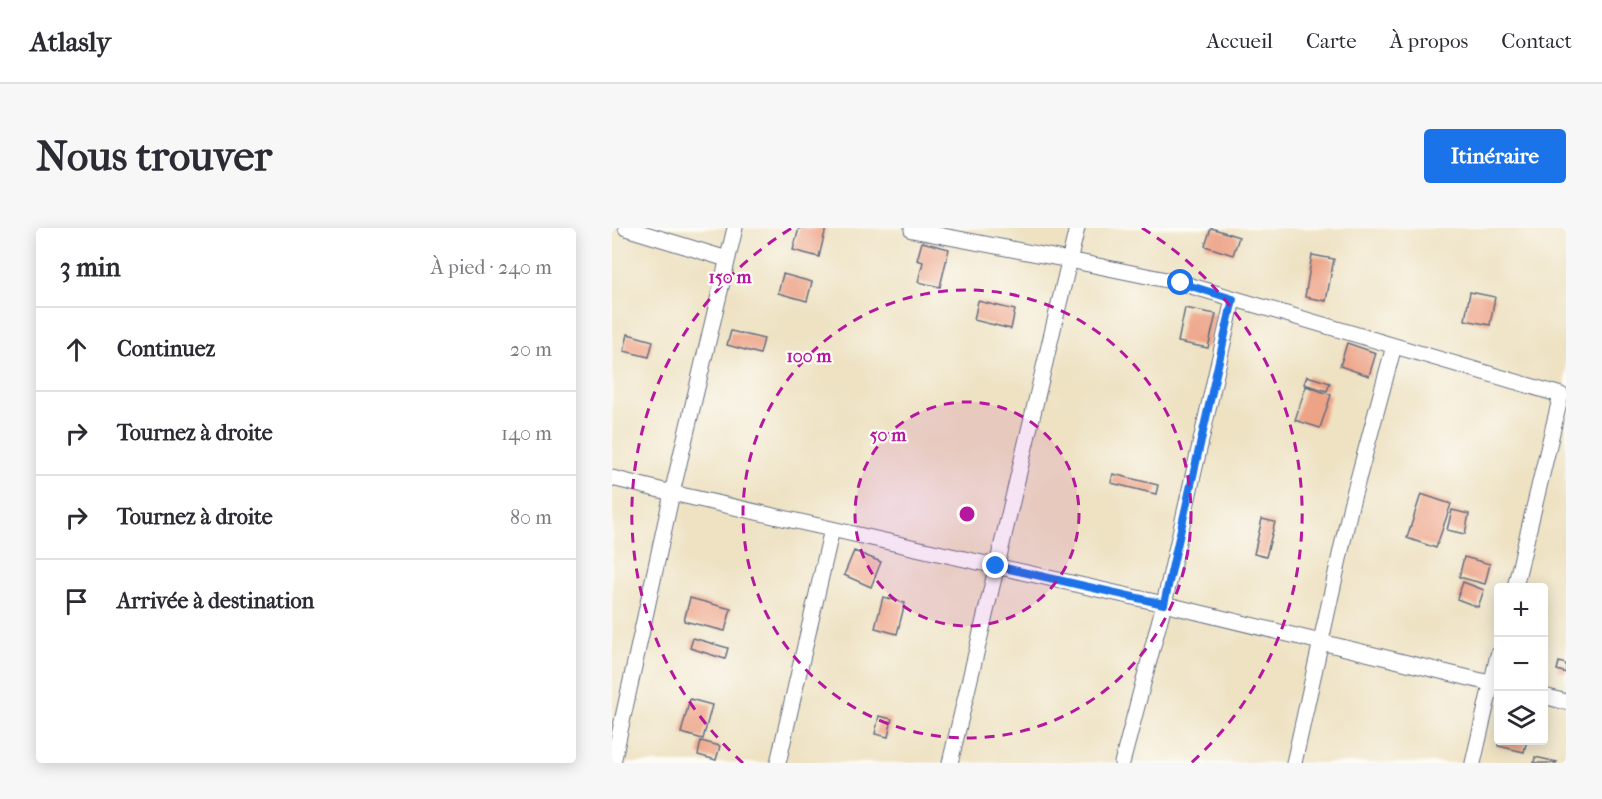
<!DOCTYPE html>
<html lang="fr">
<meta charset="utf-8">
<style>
body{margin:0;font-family:"IM FELL French Canon",serif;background:#f7f7f7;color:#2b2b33}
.controls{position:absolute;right:18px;bottom:18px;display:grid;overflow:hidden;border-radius:6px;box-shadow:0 3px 15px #0003}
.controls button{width:54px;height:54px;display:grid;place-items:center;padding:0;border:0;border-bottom:2px solid #e1e1e2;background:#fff;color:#2b2b33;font:30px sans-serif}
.stop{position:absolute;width:18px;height:18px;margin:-14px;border:4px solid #1a73e8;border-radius:50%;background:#fff}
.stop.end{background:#1a73e8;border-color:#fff;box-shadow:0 2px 6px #0008}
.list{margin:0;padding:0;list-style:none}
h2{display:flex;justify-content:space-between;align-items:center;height:78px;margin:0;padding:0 24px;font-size:26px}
h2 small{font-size:20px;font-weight:400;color:#7c7c81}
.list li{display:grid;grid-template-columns:39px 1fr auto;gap:18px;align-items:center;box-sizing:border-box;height:84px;padding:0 24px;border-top:2px solid #e1e1e2}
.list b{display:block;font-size:22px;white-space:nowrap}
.list em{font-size:20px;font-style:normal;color:#7c7c81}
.icon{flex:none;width:33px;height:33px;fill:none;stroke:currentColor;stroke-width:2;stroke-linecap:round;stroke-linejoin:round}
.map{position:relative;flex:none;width:954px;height:535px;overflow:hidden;border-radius:6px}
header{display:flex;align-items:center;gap:36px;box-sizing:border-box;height:84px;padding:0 30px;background:#fff;border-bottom:2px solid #e1e1e2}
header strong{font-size:28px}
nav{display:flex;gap:33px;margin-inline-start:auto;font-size:21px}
.intro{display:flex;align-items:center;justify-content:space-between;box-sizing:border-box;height:144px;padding:0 36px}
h1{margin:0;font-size:42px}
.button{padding:15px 27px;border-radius:6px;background:#1a73e8;color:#fff;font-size:21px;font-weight:700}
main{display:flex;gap:36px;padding:0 36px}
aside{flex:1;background:#fff;border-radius:6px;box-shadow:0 3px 15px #0003}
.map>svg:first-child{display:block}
.building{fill:#eda386}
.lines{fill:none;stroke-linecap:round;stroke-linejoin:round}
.street-casing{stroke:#656e81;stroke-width:17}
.street{stroke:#fff;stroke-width:15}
.route{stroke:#1a73e8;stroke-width:8}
.ring{fill:none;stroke:#b5179e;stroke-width:3;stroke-dasharray:10 8}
.centre{fill:#b5179e;stroke:#fdfcf7;stroke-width:3}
.ring-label{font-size:18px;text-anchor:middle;font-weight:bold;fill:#b5179e;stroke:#fdfcf7;stroke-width:4.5;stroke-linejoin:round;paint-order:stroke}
</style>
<header>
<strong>Atlasly</strong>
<nav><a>Accueil</a><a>Carte</a><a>À propos</a><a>Contact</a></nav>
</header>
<div class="intro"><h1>Nous trouver</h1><a class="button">Itinéraire</a></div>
<main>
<aside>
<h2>3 min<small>À pied · 240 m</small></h2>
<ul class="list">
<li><svg class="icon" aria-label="ahead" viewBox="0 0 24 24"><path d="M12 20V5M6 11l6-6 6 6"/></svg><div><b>Continuez</b></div><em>20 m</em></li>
<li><svg class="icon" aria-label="right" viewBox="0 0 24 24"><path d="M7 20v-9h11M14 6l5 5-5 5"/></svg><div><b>Tournez à droite</b></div><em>140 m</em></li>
<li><svg class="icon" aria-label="right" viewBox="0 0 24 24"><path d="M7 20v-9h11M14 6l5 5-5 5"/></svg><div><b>Tournez à droite</b></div><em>80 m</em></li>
<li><svg class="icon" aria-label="arrive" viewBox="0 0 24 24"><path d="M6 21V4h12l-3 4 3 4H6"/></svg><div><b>Arrivée à destination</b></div></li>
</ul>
</aside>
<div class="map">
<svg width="954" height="535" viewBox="0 0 954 535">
<rect width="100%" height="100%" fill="#fdfcf7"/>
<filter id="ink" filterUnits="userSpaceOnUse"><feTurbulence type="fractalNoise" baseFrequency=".0167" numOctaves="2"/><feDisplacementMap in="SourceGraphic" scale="12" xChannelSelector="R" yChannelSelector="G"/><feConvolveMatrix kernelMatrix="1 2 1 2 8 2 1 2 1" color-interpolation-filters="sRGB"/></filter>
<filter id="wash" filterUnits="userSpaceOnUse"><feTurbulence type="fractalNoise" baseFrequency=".008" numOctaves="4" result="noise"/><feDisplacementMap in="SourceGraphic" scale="24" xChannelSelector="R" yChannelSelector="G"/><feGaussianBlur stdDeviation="1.35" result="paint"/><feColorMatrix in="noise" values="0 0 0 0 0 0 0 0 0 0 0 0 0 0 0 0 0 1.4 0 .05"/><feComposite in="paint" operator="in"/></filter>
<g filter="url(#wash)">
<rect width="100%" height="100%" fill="#eee2c3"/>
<g id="blocks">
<path class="building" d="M187,0H214L207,29L181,22Z
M599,0L627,9L621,27L593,18Z
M310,14L337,21L328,59L306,54L311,34L305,32Z
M700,27L722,31L714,73L693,69Z
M171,46L200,54L195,73L166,65Z
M858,64L883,69L878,97L853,92Z
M366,73L403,82L399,101L362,92Z
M573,80L604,86L596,120L566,114Z
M119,103L152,111L148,126L115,117Z
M16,106L41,113L37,129L12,123Z
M735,115L764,125L757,148L728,138Z
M695,148L718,155L715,163L692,156Z
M694,158L719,167L708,200L683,192Z
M501,246L546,257L544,266L499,255Z
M809,266L839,276L824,320L795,310Z
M840,282L857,286L853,306L835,302Z
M650,291L663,294L654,329L642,326Z
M242,323L269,334L259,359L232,347Z
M852,329L878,336L873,356L847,349Z
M851,354L872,362L866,379L845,371Z
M271,369L293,375L285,406L263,400Z
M78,370L119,381L113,403L72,393Z
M81,410L116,420L113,431L78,420Z
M947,434L954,436V445L945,442Z
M78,471L100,477L91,511L69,505Z
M267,488L280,491L276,509L263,506Z
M887,512H915L912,524L886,518Z
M89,513L108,518L104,532L86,527Z
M923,529L945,534L944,535H922Z"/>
</g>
</g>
<g filter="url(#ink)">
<use href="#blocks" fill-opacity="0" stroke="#656e81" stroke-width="1.5"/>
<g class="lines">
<defs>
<path id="street" d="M14,0L115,31
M300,0V2L457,32L569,55L949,167L903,359
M0,250L60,265L552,376L886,457
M932,468L954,474
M1,535L60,265L123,0
M166,535L220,301
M338,535L465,0
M510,535L552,376L621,71
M682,535L739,277L782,118
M861,535L886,427"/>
</defs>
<use href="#street" class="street-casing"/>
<use href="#street" class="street"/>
</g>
</g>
<g class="lines" filter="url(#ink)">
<path class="route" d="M384,338L552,376L621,71L569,55"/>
</g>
<circle cx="355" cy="286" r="112" fill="#b5179e" fill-opacity=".12"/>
<g class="ring">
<circle cx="355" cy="286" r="112"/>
<circle cx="355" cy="286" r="224"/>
<path d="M131 535A335 335 0 0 1 180 0M530 0A335 335 0 0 1 579 535"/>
</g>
<circle cx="355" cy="286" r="9" class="centre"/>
<g class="ring-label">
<text x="118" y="55">150 m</text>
<text x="197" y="134">100 m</text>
<text x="276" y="213">50 m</text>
</g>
</svg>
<div class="controls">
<button>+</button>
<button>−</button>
<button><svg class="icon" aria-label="layers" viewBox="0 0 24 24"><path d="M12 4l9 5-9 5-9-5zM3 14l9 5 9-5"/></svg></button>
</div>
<div class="stop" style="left:569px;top:55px"></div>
<div class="stop end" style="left:384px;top:338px"></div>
</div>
</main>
